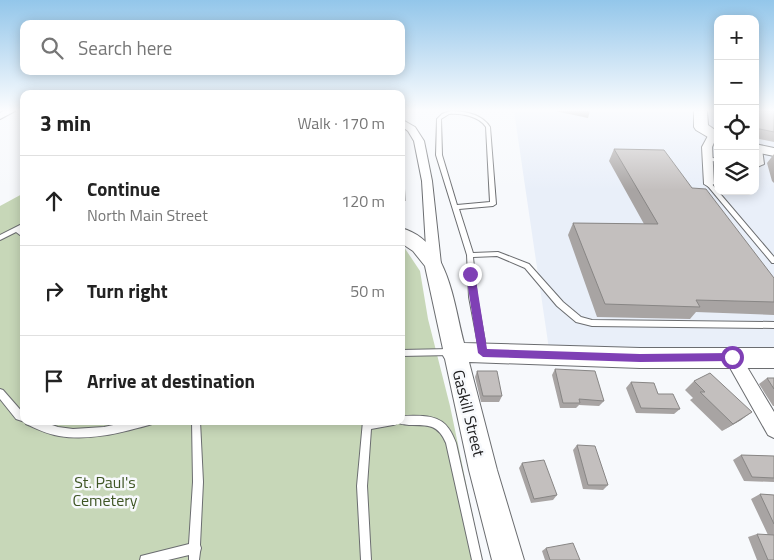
<!DOCTYPE html>
<meta charset="utf-8">
<style>
body{margin:0;font-family:"Titillium Web",sans-serif;background:#f2f2f2;color:#222}
.controls{position:absolute;right:15px;top:15px;display:grid;overflow:hidden;border-radius:10px;box-shadow:0 2px 12px #0003}
.controls button{width:45px;height:45px;display:grid;place-items:center;padding:0;border:0;border-bottom:1px solid #e0e0e0;background:#fff;color:#222;font:25px sans-serif}
.stop{position:absolute;width:15px;height:15px;margin:-11px;border:4px solid #7f40b5;border-radius:50%;background:#fff}
.stop.end{background:#7f40b5;border-color:#fff;box-shadow:0 1px 5px #0008}
.list{margin:0;padding:0;list-style:none}
h2{display:flex;justify-content:space-between;align-items:center;height:65px;margin:0;padding:0 20px;font-size:21px}
h2 small{font-size:16px;font-weight:400;color:#767676}
.list li{display:grid;grid-template-columns:32px 1fr auto;gap:15px;align-items:center;box-sizing:border-box;height:90px;padding:0 20px;border-top:1px solid #e0e0e0}
.list b{display:block;font-size:19px;white-space:nowrap}
.list p{margin:0;font-size:16px;white-space:nowrap;color:#767676}
.list em{font-size:16px;font-style:normal;color:#767676}
.icon{flex:none;width:28px;height:28px;fill:none;stroke:currentColor;stroke-width:2;stroke-linecap:round;stroke-linejoin:round}
.map{position:relative;flex:none;width:774px;height:560px;overflow:hidden}
.search{position:absolute;background:#fff;box-shadow:0 2px 12px #0003;left:20px;top:20px;width:385px;height:55px;display:flex;align-items:center;gap:12px;box-sizing:border-box;padding:0 18px;border-radius:10px;color:#767676;font-size:19px}
.panel{position:absolute;background:#fff;box-shadow:0 2px 12px #0003;left:20px;top:90px;width:385px;height:335px;border-radius:10px}
.map>svg:first-child{display:block}
.built{fill:#e9eff9}
.green{fill:#c7d7b8}
.lines{fill:none;stroke-linecap:round;stroke-linejoin:round}
.lane-casing{stroke:#6b6d70;stroke-width:2}
.street-casing{stroke:#6b6d70;stroke-width:2}
.secondary-casing{stroke:#6b6d70;stroke-width:2}
.lane{fill:#fff;fill-rule:evenodd}
.street{fill:#fff;fill-rule:evenodd}
.secondary{fill:#fff;fill-rule:evenodd}
.wall{fill:#a8a4a3}
.shaded-wall{fill:#888685}
.building{fill:#c3bfbe;stroke:#888685}
.route{fill:#7f40b5}
.labels{text-anchor:middle;dominant-baseline:central;stroke-width:5;stroke-linejoin:round;paint-order:stroke}
.near-street-label{font-size:16px;fill:#202021;stroke:#f7f9fc}
.near-park-label{font-size:16px;fill:#3e5524;stroke:#f7f9fc}
</style>
<div class="map">
<svg width="774" height="560" viewBox="0 0 774 560">
<rect width="100%" height="100%" fill="#f7f9fc"/>
<path class="built" d="M514,111H718V191H755V111H774V360L550,356Z"/>
<path class="green" d="M24,193V421H401V246L404,247L420,271L428,319L450,406L482,560H0V206Z"/>
<g class="lines">
<defs>
<path id="lane" d="M450,111C464,111 482,114 490,127L496,204L493,206L459,209L473,253L498,252L529,264L563,302L581,317L592,320L774,322V328L592,326L576,322L557,306L525,268L497,256L473,257L477,297L487,353L486,355L483,356L480,355L469,297L467,255L436,155L437,119L442,114ZM449,114C461,113 479,116 486,127L490,202L457,205L442,155L441,119Z
M758,148L762,149L764,164L755,168V164L758,163Z
M708,157L718,159V162L706,160V158Z
M709,182L711,183L774,257V263H772L707,185L706,184Z
M24,223V228L20,230L24,232V238L16,232L0,240V235Z
M451,349L454,350L455,352L454,354L451,355L401,356V350Z
M0,389L3,390L24,414V421H40L58,427L73,429L104,427L132,421H153L152,424L149,425C120,433 90,441 59,436C47,434 37,429 26,424L25,422L16,419L0,399Z
M401,416C417,416 439,413 449,429C452,433 454,438 456,443L482,560H472L446,443C438,424 428,425 409,425C404,424 401,425 397,422L396,424L393,425L371,429L367,486L371,560H361L357,486L363,421H401Z
M192,421H200L203,482L200,545L201,548L200,552L199,560H189V555L168,560H140L141,556L189,544L193,482Z"/>
<path id="street" d="M3,111H15L0,119V113Z
M401,119L415,127L424,141L432,181L441,264L439,267H429L427,264L422,181L414,141L408,131L401,126Z
M712,133L717,136L712,147L714,184L709,187L704,184L702,147L709,134Z
M732,350L738,352L774,412V438L768,435L724,357L726,352Z"/>
<path id="secondary" d="M694,111H707L708,125L718,132V143L696,130L694,127Z
M755,144L774,148V156L755,152Z
M401,228C449,241 453,302 464,343L640,348H774V368H640L469,362L497,470L524,560H492L469,470L445,359L441,352L443,349L425,266L413,251L401,243Z"/>
</defs>
<use href="#lane" class="lane-casing"/>
<use href="#street" class="street-casing"/>
<use href="#secondary" class="secondary-casing"/>
<use href="#lane" class="lane"/>
<use href="#street" class="street"/>
<use href="#secondary" class="secondary"/>
</g>
<path class="wall" d="M555,111H590L588,118Z
M755,111H774V142L755,138Z
M614,149L692,188L774,278V315L696,312L690,319L597,317L568,235L573,223L644,224L609,161Z
M774,154V183L772,181L767,163Z
M401,177L405,201V207H401Z
M555,369L604,401L599,406L579,405L576,408H560L552,375Z
M477,371L502,396L499,402H481L475,377Z
M767,378H774V406H773L759,384Z
M694,381L741,420L722,431L690,400L693,398L685,390Z
M631,382L658,394L680,409L674,414L636,413L626,388Z
M577,445L608,485L603,490L583,489L573,450Z
M741,455L774,456V482L744,481L733,460Z
M522,463L557,495L553,500L531,503L519,468Z
M760,494L774,495V560H757L748,537L757,534L768,535L751,499Z
M546,548L580,560H545L542,551Z"/>
<path class="shaded-wall" d="M752,412L741,420L722,431L733,424Z"/>
<path class="building" d="M755,111H774V132L755,128Z
M614,149L664,150L692,188L706,189L774,278V302L696,300L700,307L605,304L573,223L658,224Z
M401,177H404L405,201H401Z
M555,369L595,371L604,401L579,399L580,403H563Z
M477,371H497L502,396H483Z
M710,373L752,412L733,424L700,392H705L694,381Z
M767,378H774V389Z
M631,382L654,383L658,394H673L680,409L641,408Z
M577,445L595,446L608,485H588Z
M741,455L774,456V478L752,477Z
M544,460L557,495L534,499L522,463Z
M760,494L774,495V524Z
M757,534L774,535V560H768Z
M573,543L580,560H550L546,548Z"/>
<linearGradient id="sky" x2="0" y2="1"><stop stop-color="#93c6ea"/><stop offset="0.58" stop-color="#fbfcfe"/><stop offset="1" stop-color="#fbfcfe" stop-opacity="0"/></linearGradient>
<rect width="774" height="190" fill="url(#sky)"/>
<path class="route" d="M470,271L475,274L487,349L640,354L732,353L737,357L732,361L640,362L483,357L478,353L466,274Z"/>
<g class="labels">
<g class="near-street-label">
<text transform="translate(469 413) rotate(76)">Gaskill Street</text>
</g>
<g class="near-park-label">
<text x="105" y="482">St. Paul's<tspan x="105" dy="18">Cemetery</tspan></text>
</g>
</g>
</svg>
<div class="controls">
<button>+</button>
<button>−</button>
<button><svg class="icon" aria-label="locate" viewBox="0 0 24 24"><circle cx="12" cy="12" r="6"/><path d="M12 2v4M12 18v4M2 12h4M18 12h4"/></svg></button>
<button><svg class="icon" aria-label="layers" viewBox="0 0 24 24"><path d="M12 4l9 5-9 5-9-5zM3 14l9 5 9-5"/></svg></button>
</div>
<div class="stop" style="left:732px;top:357px"></div>
<div class="stop end" style="left:470px;top:274px"></div>
<div class="search"><svg class="icon" aria-label="search" viewBox="0 0 24 24"><circle cx="10" cy="10" r="6"/><path d="M15 15l6 6"/></svg>Search here</div>
<section class="panel">
<h2>3 min<small>Walk · 170 m</small></h2>
<ul class="list">
<li><svg class="icon" aria-label="ahead" viewBox="0 0 24 24"><path d="M12 20V5M6 11l6-6 6 6"/></svg><div><b>Continue</b><p>North Main Street</p></div><em>120 m</em></li>
<li><svg class="icon" aria-label="right" viewBox="0 0 24 24"><path d="M7 20v-9h11M14 6l5 5-5 5"/></svg><div><b>Turn right</b></div><em>50 m</em></li>
<li><svg class="icon" aria-label="arrive" viewBox="0 0 24 24"><path d="M6 21V4h12l-3 4 3 4H6"/></svg><div><b>Arrive at destination</b></div></li>
</ul>
</section>
</div>
